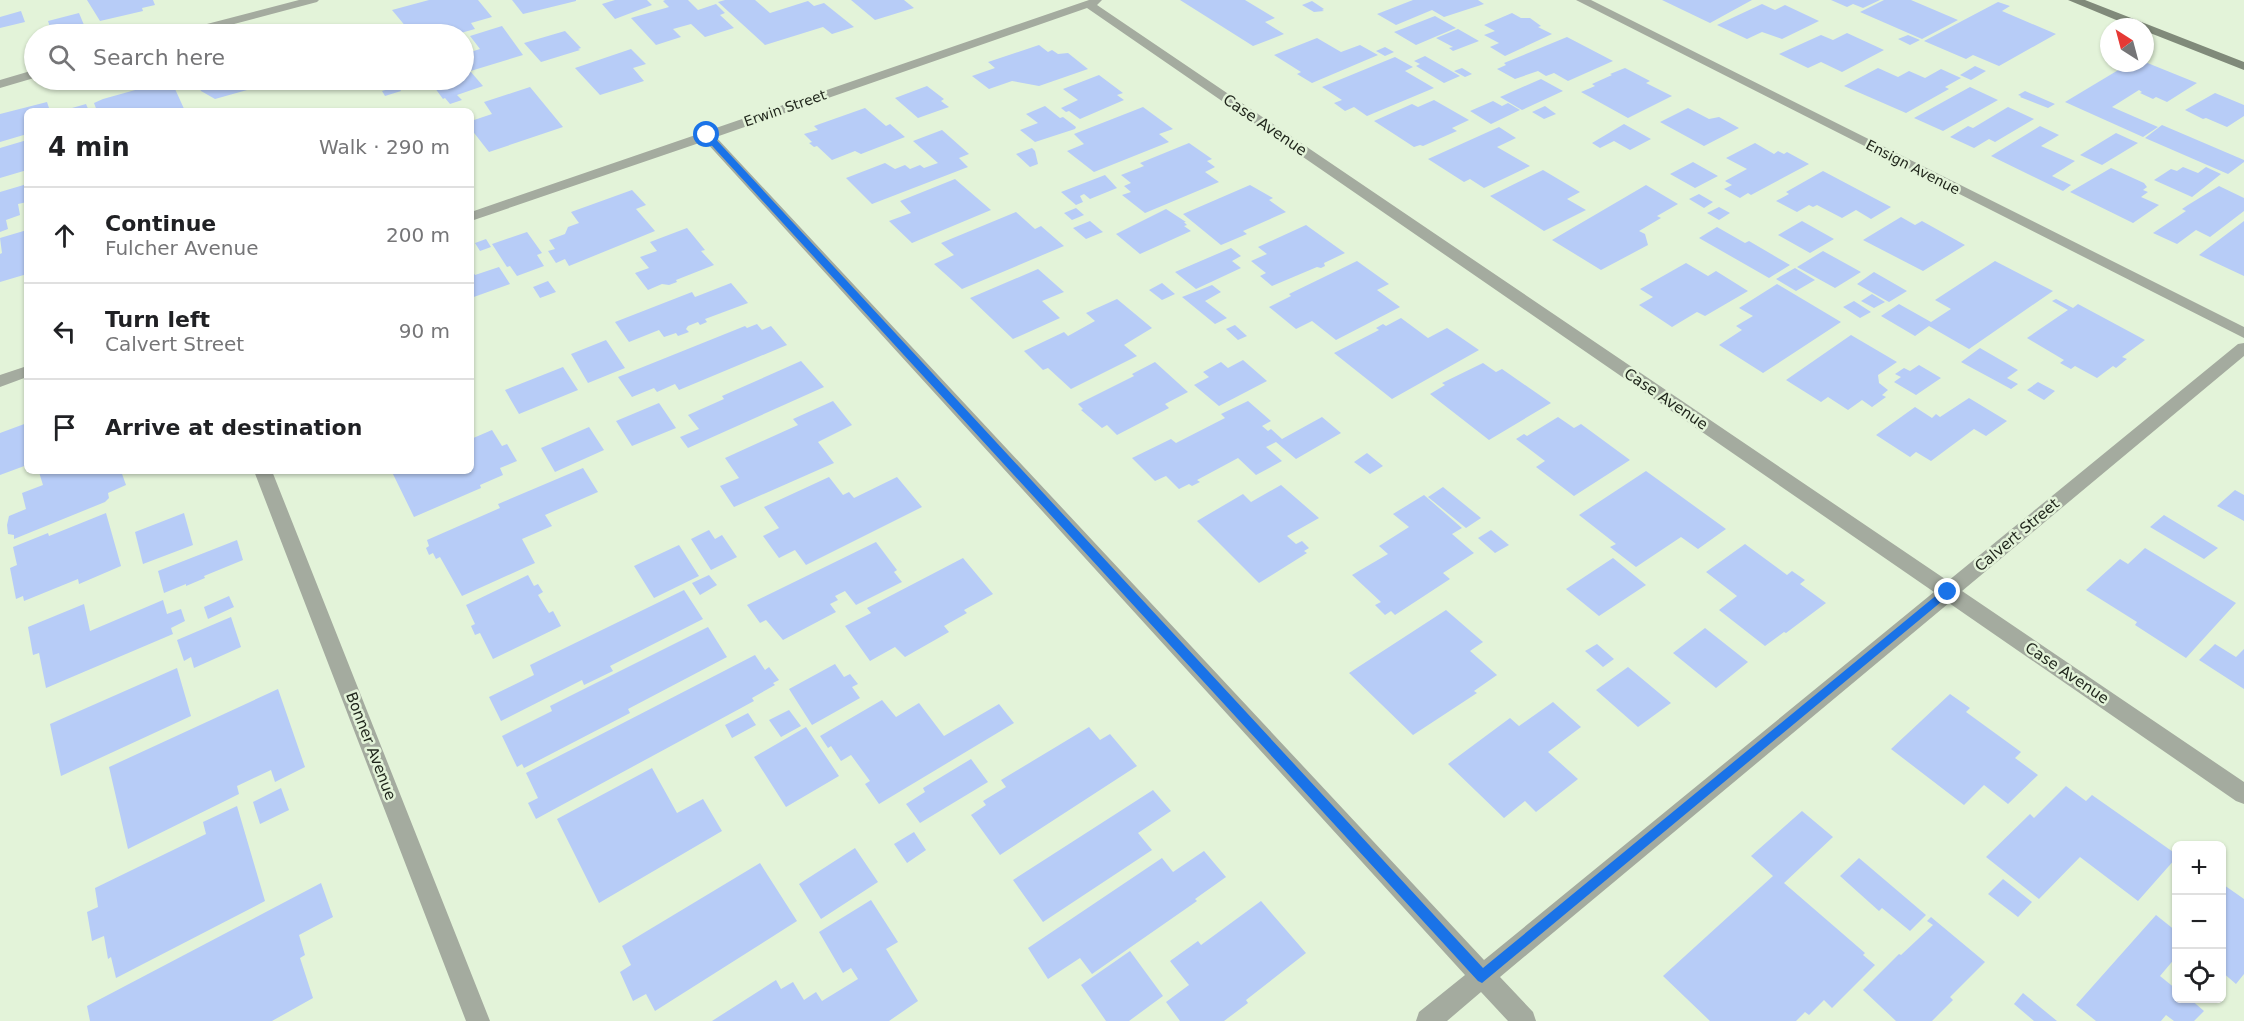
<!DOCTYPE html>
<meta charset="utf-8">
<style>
body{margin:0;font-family:"DejaVu Sans",sans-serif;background:#f6f6f6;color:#202124}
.controls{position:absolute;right:18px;bottom:18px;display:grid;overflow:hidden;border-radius:9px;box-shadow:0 2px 4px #0004}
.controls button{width:54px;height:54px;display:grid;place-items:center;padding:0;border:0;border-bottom:2px solid #e0e0e0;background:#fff;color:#202124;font:30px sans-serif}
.compass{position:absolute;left:2100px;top:18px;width:54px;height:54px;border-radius:50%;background:#fff;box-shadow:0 2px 4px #0004;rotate:324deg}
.stop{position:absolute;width:18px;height:18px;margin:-14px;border:4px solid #1a73e8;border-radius:50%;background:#fff}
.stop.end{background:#1a73e8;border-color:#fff;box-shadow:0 2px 6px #0008}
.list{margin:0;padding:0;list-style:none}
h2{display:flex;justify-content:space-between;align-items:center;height:78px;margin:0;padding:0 24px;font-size:26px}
h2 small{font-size:20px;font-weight:400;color:#757577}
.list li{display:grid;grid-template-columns:39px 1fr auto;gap:18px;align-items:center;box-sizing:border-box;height:96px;padding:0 24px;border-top:2px solid #e0e0e0}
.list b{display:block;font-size:22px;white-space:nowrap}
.list p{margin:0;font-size:20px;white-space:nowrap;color:#757577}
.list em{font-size:20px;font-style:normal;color:#757577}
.icon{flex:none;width:33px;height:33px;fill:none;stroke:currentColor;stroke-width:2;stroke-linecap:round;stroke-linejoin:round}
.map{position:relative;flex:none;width:2244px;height:1021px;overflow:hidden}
.search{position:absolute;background:#fff;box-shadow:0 2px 4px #0004;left:24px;top:24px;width:450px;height:66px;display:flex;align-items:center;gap:15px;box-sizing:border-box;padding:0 21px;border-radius:33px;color:#757577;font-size:22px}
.panel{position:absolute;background:#fff;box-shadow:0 2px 4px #0004;left:24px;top:108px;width:450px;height:366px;border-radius:9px}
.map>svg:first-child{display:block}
.building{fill:#b7ccf7}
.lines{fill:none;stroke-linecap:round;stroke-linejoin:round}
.minor{fill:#a4ab9f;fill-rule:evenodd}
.secondary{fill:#808a7a;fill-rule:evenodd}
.route{fill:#1a73e8}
.labels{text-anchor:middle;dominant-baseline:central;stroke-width:5;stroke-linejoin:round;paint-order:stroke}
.far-street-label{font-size:14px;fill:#1e241a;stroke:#e3f3d9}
.street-label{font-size:15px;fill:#1e241a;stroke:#e3f3d9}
</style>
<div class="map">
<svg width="2244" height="1021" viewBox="0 0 2244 1021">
<rect width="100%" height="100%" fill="#e3f3d9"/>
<path class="building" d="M87,0H153L155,5L142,8L143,11L100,21Z
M429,0H478L492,17L471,23L475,29L457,34H412L392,10Z
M512,0H576V1L523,14Z
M615,0H647L652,5L615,19L602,4Z
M665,0H688L698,10L716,4L725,13L720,15L734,28L705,37L691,24L673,29L681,37L656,45L631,18L669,7L663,1Z
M725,0H755L770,13L808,1L814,6L824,3L854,27L832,34L823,27L765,45L718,2Z
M851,0H904L914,8L875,20Z
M1180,0H1245L1275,18L1265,22L1284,34L1253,46Z
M1413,0H1478L1484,4L1444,17L1432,10L1396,25L1377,14Z
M1662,0H1752L1710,23Z
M1831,0H1880L1863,8L1853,4L1847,7Z
M1884,0H1911L1958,20L1922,39L1860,12Z
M1312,1L1324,9L1322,10L1324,11L1314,12L1302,5Z
M1998,2L2010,6L2002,11L2056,34L1999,66L1973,55L1966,59L1924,41Z
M1762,4L1775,10L1785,5L1819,21L1782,39L1762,32L1747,39L1717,25Z
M21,11L25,22L0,28V17Z
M79,13L84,25L52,33L48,21Z
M1512,13L1521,18H1530L1541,26L1538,27L1552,34L1505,56L1490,47L1499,43L1484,35L1495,31L1484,25Z
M1435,16L1456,28L1416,45L1394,32Z
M337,26L342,34H309Z
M502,26L523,55L464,73V54L480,49L470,36Z
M1458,29L1479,41L1453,51L1449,48L1453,47L1436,38Z
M565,31L581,48L578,49L580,50L541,62L524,43Z
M1847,33L1884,50L1842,72L1821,62L1808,68L1779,54L1821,35L1833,40Z
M1908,35L1920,40L1910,45L1898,39Z
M1567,37L1613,61L1568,81L1554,73L1546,76L1538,71L1515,79L1497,69L1506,65L1504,63Z
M1317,38L1341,52L1360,45L1378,55L1312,83L1297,74L1301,72L1274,55Z
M1039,45L1048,52L1052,50L1058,54L1068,53L1088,69L1039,86L1012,81L989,89L972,76L995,68L988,62Z
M1385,47L1394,52L1385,56L1376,51Z
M631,49L646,64L633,68L644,81L600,95L575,68Z
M1425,56L1460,76L1444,83L1416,66L1420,64L1414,61Z
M1395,57L1413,67L1405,71L1434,88L1367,116L1354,107L1345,111L1334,103L1342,100L1322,87Z
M2145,62L2197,83L2167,102L2156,97L2153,99L2140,93L2142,92L2139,90L2112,107L2158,127L2143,137L2065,102L2130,63Z
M1975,66L1986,71L1971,80L1960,75Z
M1462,68L1472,74L1465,77L1454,71Z
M1625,68L1650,81L1646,83L1672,96L1628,118L1581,92L1595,86L1592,84L1612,75L1610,74Z
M1878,68L1898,77L1909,71L1925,78L1941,69L1961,78L1945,87L1949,89L1906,113L1844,86Z
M471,72L483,86L457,95L462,100L450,104L445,98L443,99L432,84L446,80H464V74Z
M1099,75L1123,93L1117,95L1124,100L1080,119L1069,111L1066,112L1061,108L1078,100L1063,89Z
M1541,79L1563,91L1522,110L1500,97Z
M171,80L185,111H97L94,103L103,99Z
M195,80H311L276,90L272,83L215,99L201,91Z
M398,86L401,91L385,96L382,91Z
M927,86L944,99L941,101L949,107L918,118L895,98Z
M530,87L563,127L489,152L471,129V121L492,114L484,102Z
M1970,87L1998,100L1943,131L1914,118Z
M2025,91L2055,104L2048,108L2020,97L2021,96L2018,95Z
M2215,93L2244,105V116L2227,127L2206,118L2203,119L2185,110Z
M1434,100L1469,120L1452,128L1457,131L1423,146L1420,145L1414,147L1374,121L1412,104L1418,107Z
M1493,101L1502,106L1508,103L1520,110L1491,124L1470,111Z
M47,102L50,111H27V134L0,142V114Z
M86,104L89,111H65V110Z
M1045,106L1060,118L1063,117L1076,127L1075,129L1035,142L1020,130L1038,123L1026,114Z
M1545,106L1556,114L1544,119L1532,112Z
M1143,107L1173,129L1159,134L1169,142L1094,172L1067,151L1084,144L1074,134Z
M2008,107L2034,119L1995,142L1989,139L1974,148L1950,137L1968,126L1973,128Z
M865,108L886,126L890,124L905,137L861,154L855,151L832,160L817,146L814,147L809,143L812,142L804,134L818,130L814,126Z
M1688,108L1709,119L1719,117L1739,128L1704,146L1660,122Z
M1624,124L1651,139L1630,150L1614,141L1600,148L1592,143Z
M2162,125L2244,160V162L2228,174L2145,138Z
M2040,126L2059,135L2041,146L2075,161L2052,176L2071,185L2063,191L1991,156Z
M1499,127L1516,138L1497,147L1530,166L1484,188L1470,179L1464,182L1428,159Z
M942,130L969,154L959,158L968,167L872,204L846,178L885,163L895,169L905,165L910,169L920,165L924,168L938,163L913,141Z
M2116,133L2138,143L2102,165L2080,155Z
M27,140V170L0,178V148Z
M1189,143L1212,159L1207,161L1215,167L1205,172L1219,182L1145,213L1122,195L1131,192L1124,186L1131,183L1121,175L1144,166L1140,163Z
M1755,143L1774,154L1778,151L1784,154L1787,152L1809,164L1751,195L1748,193L1740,198L1724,189L1732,185L1725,181L1747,169L1726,158Z
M1032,148L1035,151L1038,164L1030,167L1016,154Z
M1693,162L1718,176L1695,188L1670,174Z
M2183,167L2198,173L2206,167L2221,174L2192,197L2154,180L2171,169L2177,171Z
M2111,168L2144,183L2147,187L2143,190L2148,192L2141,197L2159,205L2133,223L2070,192Z
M1543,170L1580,192L1567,199L1586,210L1544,231L1490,196Z
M1823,171L1891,207L1871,219L1856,210L1842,218L1817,205L1813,207L1809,205L1797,212L1776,201L1789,194L1786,192Z
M1105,175L1117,188L1090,199L1084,194L1080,196L1083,202L1076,205L1061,192Z
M955,179L991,210L912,243L889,221L911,213L900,201Z
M27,184V202L18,204L20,215L6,220L8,229L0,232V192Z
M1250,185L1273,198L1269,200L1286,212L1243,231L1247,234L1221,245L1183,214Z
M1646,185L1678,204L1657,216L1661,218L1639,231L1645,234L1648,245L1601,270L1552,240Z
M2219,186L2244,198V211L2210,237L2196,230L2177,244L2153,233L2186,211L2182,209L2188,205Z
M632,190L646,205L636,209L655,231L569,266L565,259L556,263L548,251L555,249L549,240L565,234L568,227L579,223L571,212Z
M1699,194L1713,202L1704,208L1689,199Z
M1719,207L1730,213L1719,220L1707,213Z
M1076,208L1084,215L1072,220L1064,213Z
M1166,209L1186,222H1184L1187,225L1184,226L1191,231L1140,254L1116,234Z
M1016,212L1035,229L1041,226L1064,246L962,289L934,264L954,255L941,243Z
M1901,217L1915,225L1922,221L1965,245L1923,271L1863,240Z
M1090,221L1103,232L1086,239L1073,228Z
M1802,221L1834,239L1810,253L1778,235Z
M2244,221V276L2199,255Z
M1306,225L1345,253L1324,263L1325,266L1321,268L1317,267L1272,286L1260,276L1266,273L1251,261L1267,254L1258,247Z
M1717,227L1745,243L1749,241L1790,265L1769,278L1699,238Z
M687,228L705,250L701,251L714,265L676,280L677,282L669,285L662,284L648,290L635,273L649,268L640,257L657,251L650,242Z
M27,230V274L0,282V254L2,253L0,238Z
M527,232L542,253L537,255L544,266L517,276L510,266L507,267L492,244Z
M486,239L491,247L480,251L475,243Z
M1231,248L1241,256L1232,261L1241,268L1196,289L1175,272Z
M1823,251L1861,272L1835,288L1797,267Z
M1357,261L1389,284L1377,290L1400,307L1336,340L1312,321L1296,329L1269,307L1291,296L1289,294Z
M1995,261L2053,291L1969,349L1929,326L1915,336L1881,316L1899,304L1931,322L1951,309L1935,300Z
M1686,263L1708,276L1716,271L1748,291L1705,316L1697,312L1672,327L1639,305L1653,297L1640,289Z
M499,267L510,284L471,298V269L475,275Z
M1795,268L1815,280L1796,291L1776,279Z
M1038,269L1064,292L1042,301L1060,318L1013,339L970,298Z
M1874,272L1907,291L1889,302L1857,284Z
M548,281L556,292L540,298L533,287Z
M731,283L748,303L705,319L707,322L700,325L698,322L688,326L686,329L689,332L678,336L676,333L664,337L659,330L629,342L615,322L692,292L695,297Z
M1162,283L1175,294L1162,300L1149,290Z
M1777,284L1841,322L1763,373L1719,345L1742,330L1736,326L1753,316L1739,308Z
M1212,285L1221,292L1205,301L1227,318L1215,324L1182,297Z
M1872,294L1885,302L1874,308L1861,301Z
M1117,299L1152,328L1124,345L1137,356L1071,389L1048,368L1043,370L1024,351L1064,332L1068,336L1095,321L1086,313Z
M2056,299L2073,308L2078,304L2145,340L2122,357L2127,359L2116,368L2113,366L2097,378L2075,366L2071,369L2060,363L2064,360L2027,338L2068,310L2052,301Z
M1854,301L1871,312L1860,318L1843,307Z
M1401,318L1428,338L1447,328L1479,350L1392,399L1334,353L1379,330L1376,328L1383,324L1386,326Z
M757,324L762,330L771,326L787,345L679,390L675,384L657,392L654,388L632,397L618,377L745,326L747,328Z
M1235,325L1247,336L1238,340L1226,329Z
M1851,335L1897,362L1878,375L1879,383L1888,390L1882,395L1886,397L1872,407L1862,400L1848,410L1828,397L1821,402L1786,380Z
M606,340L625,368L588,383L571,354Z
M1980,348L2018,370L2007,378L2018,384L2011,389L1961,362Z
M1243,360L1267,381L1219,406L1194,385L1209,377L1203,372L1221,362L1228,368Z
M801,361L824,387L688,448L680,437L699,429L688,415L724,399L722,396Z
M1155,362L1188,392L1165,404L1169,408L1117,435L1107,425L1102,428L1081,410L1083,409L1078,404L1134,376L1132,374Z
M1483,363L1496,372L1502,369L1551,403L1489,440L1430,394L1445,385L1442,383Z
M1919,365L1941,378L1916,395L1894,382L1901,377L1895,374L1904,368L1910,371Z
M563,367L578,390L519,414L505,390Z
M2038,382L2055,391L2044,400L2027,390Z
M1969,398L2007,421L1986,436L1974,429L1931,461L1916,452L1910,457L1876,435L1915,407L1932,418L1936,414L1940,417Z
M833,401L852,425L818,442L834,463L734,507L720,486L739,478L725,458L798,425L793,419Z
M1248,401L1271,421L1262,426L1268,431L1271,429L1282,439L1322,417L1341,433L1296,459L1276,442L1266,447L1282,461L1256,475L1238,458L1197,480L1200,482L1192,486L1189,484L1179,489L1166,476L1155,481L1132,458L1171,439L1176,443L1225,418L1221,414Z
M659,403L676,428L632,446L616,421Z
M1558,417L1574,428L1581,424L1630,460L1574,496L1536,467L1545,461L1516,439L1524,434L1527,436Z
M27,423V465L0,475V433Z
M589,427L604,450L555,472L541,448Z
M492,430L502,446L507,444L517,461L500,468L503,475L480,485L481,488L414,517L392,472L471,471V439Z
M1367,453L1383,466L1370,474L1354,462Z
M583,468L598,492L545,515L552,526L522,539L535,563L462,596L440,557L436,559L433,553L429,555L426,548L429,546L427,540L500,508L498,504Z
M121,471L126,485L108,493L109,498L105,502L14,539V535L8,534L7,525L9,516L26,509L22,493L43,485L39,472Z
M1646,471L1726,529L1698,549L1681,537L1636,567L1610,547L1616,544L1579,515Z
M829,477L843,495L849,492L854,498L897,477L922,507L806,565L795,550L779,558L763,536L779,528L764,507Z
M1281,485L1319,518L1287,536L1296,544L1302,541L1309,548L1304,551L1307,553L1259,583L1197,521L1243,494L1251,502Z
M1443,487L1481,518L1466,528L1428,497Z
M2235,490L2244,495V521L2217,506Z
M1424,495L1462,528L1452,534L1474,553L1443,573L1450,579L1395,615L1391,611L1385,615L1375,605L1381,602L1352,575L1388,554L1379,546L1409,527L1393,514Z
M106,513L121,566L79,584L78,579L24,601L23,596L16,599L10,568L17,565L13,547L48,533L49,536Z
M184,513L193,545L143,564L135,532Z
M2164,515L2218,548L2204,559L2150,527Z
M709,530L715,539L722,535L737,557L711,570L691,539Z
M1491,530L1509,545L1495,553L1478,538Z
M237,540L243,560L204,576L205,578L186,586V584L164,593L158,571Z
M876,542L897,570L894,572L902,582L856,605L845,591L835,596L838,600L830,604L836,612L783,640L766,620L760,623L747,605Z
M1745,544L1787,575L1792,571L1805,580L1800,584L1826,603L1786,633L1784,632L1765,646L1719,610L1737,596L1706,572Z
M679,545L699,576L654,598L634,566Z
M2145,548L2236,603L2186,658L2135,625L2137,622L2086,590L2120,559L2128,564Z
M963,558L993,594L964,610L967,613L944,626L949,632L905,657L895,647L870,661L845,626L871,613L867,608Z
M1613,558L1646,585L1599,616L1566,589Z
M528,575L534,586L538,584L543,592L538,595L549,613L553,611L561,626L493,659L480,633L475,635L471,626L475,624L466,605Z
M709,575L717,585L700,595L692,583Z
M684,590L703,619L610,666L613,671L584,685L582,680L501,721L489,697L534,675L530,665Z
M229,596L234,607L208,619L204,607Z
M163,600L167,614L181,609L185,621L171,628L173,634L46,688L39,653L33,655L28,627L84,604L90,631Z
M1446,610L1483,642L1470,651L1497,675L1474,691L1477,693L1413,735L1349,673Z
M231,617L241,647L194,668L191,657L184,661L177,640Z
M708,627L727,657L628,709L630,713L524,768L522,764L517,767L502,736L552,711L550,706Z
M1705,628L1748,662L1716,688L1673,653Z
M1597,644L1614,659L1603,667L1585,651Z
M2215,644L2236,657L2244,649V689L2199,660Z
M755,655L765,670L769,667L779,680L773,683L775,685L752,698L754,701L536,819L528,803L538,798L526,773Z
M835,664L844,677L850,674L858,684L852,687L860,698L812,725L789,689Z
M1628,667L1671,703L1638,727L1596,690Z
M177,668L191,716L61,776L50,724Z
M278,689L305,767L275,782L271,770L237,786L239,794L128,849L109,767Z
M1950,694L1970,708L1966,712L2021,752L2015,758L2038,775L2008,804L1984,785L1964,805L1891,749Z
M882,700L896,717L919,703L944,736L999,704L1014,723L879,804L865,784L870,781L851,755L841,761L831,746L828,748L820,736Z
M1553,702L1581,727L1548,752L1578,779L1536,812L1525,801L1504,818L1448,764L1510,718L1519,726Z
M789,710L801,726L781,737L769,720Z
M748,713L756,725L732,738L725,725Z
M806,727L839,776L786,807L754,757Z
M1089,727L1100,740L1110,734L1137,766L1000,855L971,815L986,805L983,801L1006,787L1001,780Z
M971,759L988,782L920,823L906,804L925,792L923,788Z
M652,768L677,813L703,799L722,831L599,903L557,819Z
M2066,786L2086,801L2092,795L2176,854V858L2138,901L2080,857L2039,899L1986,857L2030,814L2034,818Z
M281,788L289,810L260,824L253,802Z
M1153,790L1171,811L1138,833L1152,850L1043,922L1013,880Z
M237,806L265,901L116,978L111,957L108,959L104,936L92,941L87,912L98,907L95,888L206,834L203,822Z
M1802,811L1833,837L1784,883L1865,953L1863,955L1875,965L1832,1008L1824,1000L1809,1015L1805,1012L1796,1021H1710L1663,976L1773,876L1751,856Z
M914,832L926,850L907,863L894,844Z
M855,848L878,882L821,919L799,884Z
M1204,851L1226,877L1195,899L1197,901L1092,974L1080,958L1048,979L1028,948L1162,858L1173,872Z
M1859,858L1926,915L1910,931L1882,908L1879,911L1840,876Z
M760,863L797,921L655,1011L646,994L633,1001L620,972L631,965L622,946Z
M2003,879L2032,902L2018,917L1988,894Z
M321,883L333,917L299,935L305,955L300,958L313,998L272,1021H90L87,1006Z
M2224,885L2244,899V974L2236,984L2222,972V888Z
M871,900L898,942L886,949L918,1001L889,1021H712L776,980L781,989L793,982L804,1000L816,992L822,1001L858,979L851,968L843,973L819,932Z
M1261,901L1306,953L1246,1000L1248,1003L1224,1021H1180L1166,1002L1189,985L1170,961L1198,941L1201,945Z
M2156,915L2176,931V957L2160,976L2176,989V998H2189L2204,1011L2194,1021H2174L2166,1015L2161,1021H2096L2076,1005Z
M1931,917L1985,962L1950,997L1953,1000L1932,1021H1896L1863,990L1899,954L1901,955L1933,925L1927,921Z
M1130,951L1163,996L1129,1021H1106L1081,985Z
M2023,993L2057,1021H2034L2014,1004Z"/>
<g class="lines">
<path class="minor" d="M299,0H319L317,2L196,34H178L180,31Z
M1089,0H1102L1097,5L1948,581L2238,344L2244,343V356L1962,591L2244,782V804L2236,801L1949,603L1500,977L1533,1012L1536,1021H1508L1481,992L1447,1021H1416L1419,1012L1465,975L705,141L471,221V212ZM1087,8L1934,592L1484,960L716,137Z
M1576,0H1591L2244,327V338Z
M34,70V78L0,88V80Z
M27,366V377L0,387V375Z
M254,471H272L490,1021H466Z"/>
<path class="secondary" d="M2068,0H2085L2244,62V70L2145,31V27H2133Z"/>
</g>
<path class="route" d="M704,133H710L1483,968L1944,589H1951L1953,592L1482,983L1478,981L704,137Z"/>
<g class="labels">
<g class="far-street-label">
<text transform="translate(785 108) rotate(-19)">Erwin Street</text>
<text transform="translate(1913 167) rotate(27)">Ensign Avenue</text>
</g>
<g class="street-label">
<text transform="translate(1265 125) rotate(34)">Case Avenue</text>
<text transform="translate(1666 399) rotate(34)">Case Avenue</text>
<text transform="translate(2017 535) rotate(-40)">Calvert Street</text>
<text transform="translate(2067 673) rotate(34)">Case Avenue</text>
<text transform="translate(371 746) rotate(69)">Bonner Avenue</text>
</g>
</g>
</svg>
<div class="controls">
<button>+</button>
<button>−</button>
<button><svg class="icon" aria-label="locate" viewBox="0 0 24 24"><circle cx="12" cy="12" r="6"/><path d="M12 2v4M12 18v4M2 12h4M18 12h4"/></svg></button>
</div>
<svg class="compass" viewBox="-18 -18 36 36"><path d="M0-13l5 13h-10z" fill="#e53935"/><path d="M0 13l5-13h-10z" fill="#757577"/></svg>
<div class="stop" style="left:707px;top:135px"></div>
<div class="stop end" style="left:1948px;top:592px"></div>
<div class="search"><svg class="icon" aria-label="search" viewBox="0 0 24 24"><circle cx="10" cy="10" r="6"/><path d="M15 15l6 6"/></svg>Search here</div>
<section class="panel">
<h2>4 min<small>Walk · 290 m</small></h2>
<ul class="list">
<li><svg class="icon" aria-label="ahead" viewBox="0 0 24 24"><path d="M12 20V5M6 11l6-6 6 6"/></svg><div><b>Continue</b><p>Fulcher Avenue</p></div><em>200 m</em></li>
<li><svg class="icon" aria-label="left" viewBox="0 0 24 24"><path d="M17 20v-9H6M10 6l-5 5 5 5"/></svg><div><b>Turn left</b><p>Calvert Street</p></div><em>90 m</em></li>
<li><svg class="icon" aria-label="arrive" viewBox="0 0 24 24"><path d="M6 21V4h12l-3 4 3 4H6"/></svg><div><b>Arrive at destination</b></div></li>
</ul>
</section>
</div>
